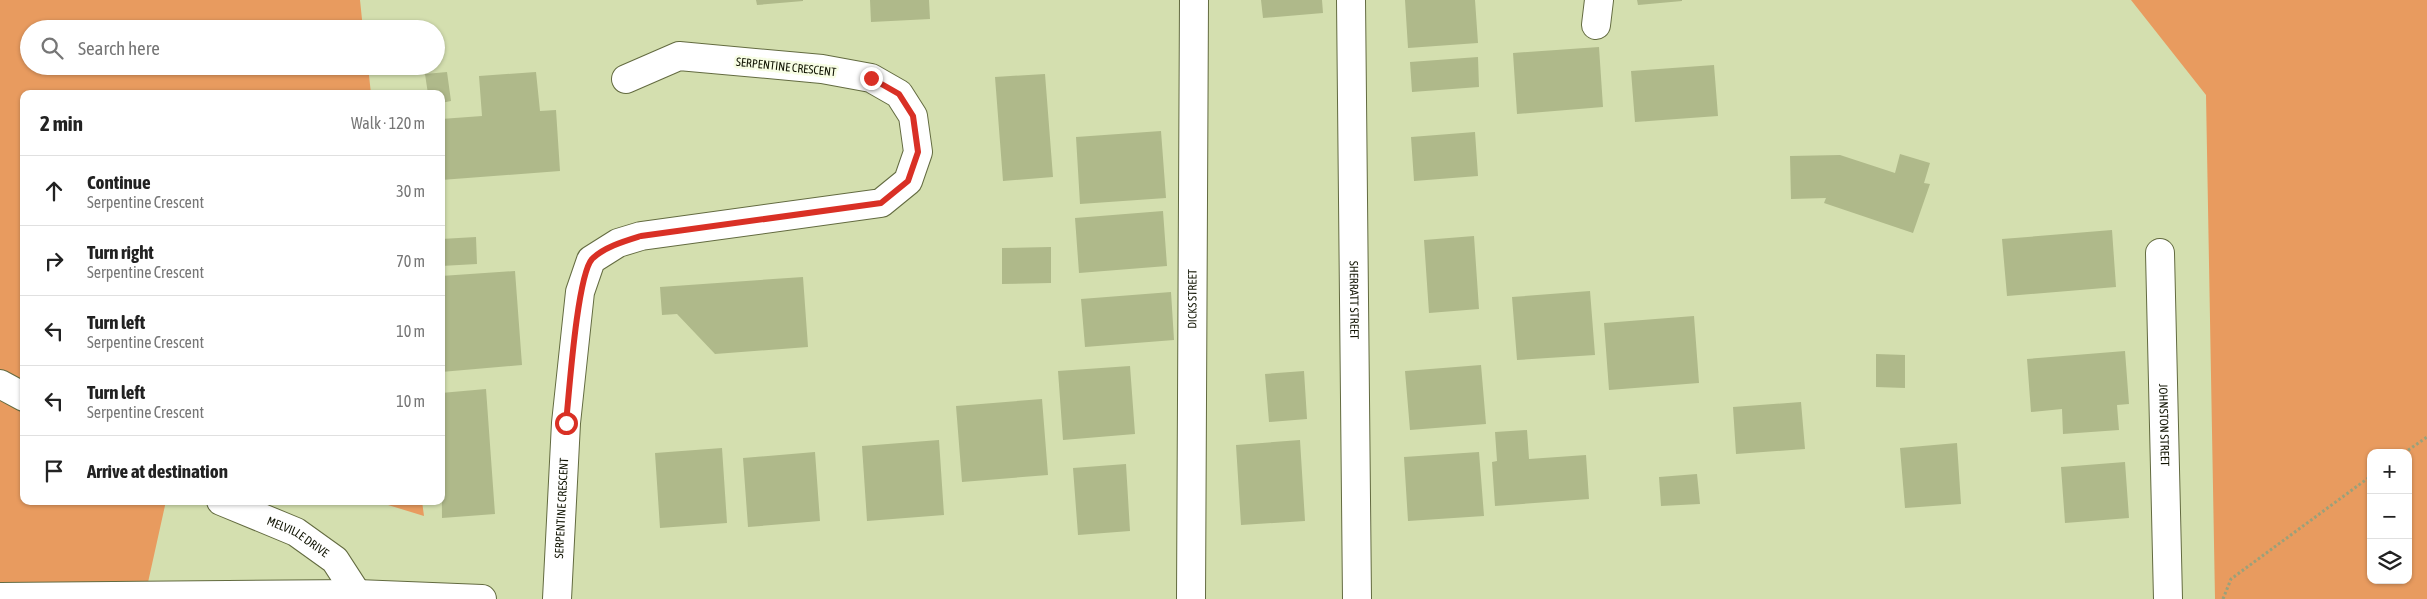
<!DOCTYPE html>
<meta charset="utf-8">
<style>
body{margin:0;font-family:"Asap Condensed",sans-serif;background:#f2f2f2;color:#222}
.controls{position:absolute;right:15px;bottom:15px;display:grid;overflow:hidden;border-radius:10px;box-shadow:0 1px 4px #0004}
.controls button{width:45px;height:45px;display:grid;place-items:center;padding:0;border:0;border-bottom:1px solid #e0e0e0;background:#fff;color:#222;font:25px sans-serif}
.stop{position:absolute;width:15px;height:15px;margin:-11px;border:4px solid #d93025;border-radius:50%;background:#fff}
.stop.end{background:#d93025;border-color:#fff;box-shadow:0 1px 5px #0008}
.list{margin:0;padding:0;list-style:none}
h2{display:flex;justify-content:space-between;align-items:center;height:65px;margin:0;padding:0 20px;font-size:21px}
h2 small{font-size:16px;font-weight:400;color:#767676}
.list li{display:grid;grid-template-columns:32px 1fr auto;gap:15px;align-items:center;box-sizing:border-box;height:70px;padding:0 20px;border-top:1px solid #e0e0e0}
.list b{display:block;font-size:19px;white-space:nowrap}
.list p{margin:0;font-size:16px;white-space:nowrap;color:#767676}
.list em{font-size:16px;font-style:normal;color:#767676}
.icon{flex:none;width:28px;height:28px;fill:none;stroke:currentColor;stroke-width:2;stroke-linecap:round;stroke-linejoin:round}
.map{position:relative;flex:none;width:2427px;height:599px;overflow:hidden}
.search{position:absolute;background:#fff;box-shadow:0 1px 4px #0004;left:20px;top:20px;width:425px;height:55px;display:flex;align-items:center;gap:12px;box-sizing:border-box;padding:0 18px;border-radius:28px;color:#767676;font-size:19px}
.panel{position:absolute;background:#fff;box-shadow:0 1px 4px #0004;left:20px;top:90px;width:425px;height:415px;border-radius:10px}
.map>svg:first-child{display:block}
.green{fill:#e89b5f;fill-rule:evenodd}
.building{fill:#afb98a}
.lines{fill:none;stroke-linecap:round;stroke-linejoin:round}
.minor-casing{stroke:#636b40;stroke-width:30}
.path{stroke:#99a17b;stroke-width:3;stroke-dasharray:2.5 2.5;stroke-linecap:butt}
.minor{stroke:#fff;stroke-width:28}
.route{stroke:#d93025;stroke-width:6}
.labels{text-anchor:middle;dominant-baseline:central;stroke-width:5;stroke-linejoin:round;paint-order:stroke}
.street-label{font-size:12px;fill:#121504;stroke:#f7fde4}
</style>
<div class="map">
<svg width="2427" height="599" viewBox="0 0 2427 599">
<rect width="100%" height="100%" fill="#d4dfaf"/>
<path class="green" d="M0,0H360L363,29H29V66H368L371,94H24V501H166L145,596L0,597Z
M2131,0H2427V599H2215L2206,95ZM2371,453H2408V580H2371Z
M375,501H422L424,516Z"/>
<path class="building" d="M756,0H803V1L757,5Z
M870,0H929L930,19L871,22Z
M1261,0H1322L1323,13L1263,18Z
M1405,0H1475L1478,43L1408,48Z
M1637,0H1682V1L1638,5Z
M1599,47L1603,107L1517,114L1513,53Z
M1478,57L1479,87L1412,92L1410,62Z
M1714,65L1718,116L1635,122L1631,71Z
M447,72L451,101L441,103V94H428L425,74Z
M536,72L540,111L556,110L560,171L441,180V119L482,116L479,76Z
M1045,74L1053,177L1003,181L995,77Z
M1161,131L1166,198L1080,204L1076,137Z
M1475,132L1478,176L1414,181L1411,137Z
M1900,154L1930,163L1924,183L1930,184L1913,233L1824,203L1826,198L1791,199L1790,156L1840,155L1895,173Z
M1163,211L1167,266L1079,273L1075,218Z
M2112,230L2116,287L2007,296L2002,239Z
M1474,236L1479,309L1429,313L1424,240Z
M476,237L477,264L441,266V239Z
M1051,247V283L1002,284V248Z
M515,271L522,365L441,372V276Z
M803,277L808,347L715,354L677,314L662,315L660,287Z
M1590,291L1595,355L1517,360L1512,297Z
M1171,292L1174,340L1085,347L1081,299Z
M1694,316L1699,383L1609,390L1604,323Z
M2125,351L2129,404L2117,405L2119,430L2063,434L2062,409L2031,412L2027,359Z
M1876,354L1905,355V388L1876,387Z
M1481,365L1486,424L1410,430L1405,371Z
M1130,366L1135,434L1063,440L1058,371Z
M1304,371L1307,419L1269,422L1265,374Z
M486,389L495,514L442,518L441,393Z
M1042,399L1048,475L962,482L956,406Z
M1801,402L1805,449L1736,454L1733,407Z
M1527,430L1529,459L1586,455L1589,499L1495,506L1492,462L1497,461L1495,432Z
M939,440L944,515L867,521L862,446Z
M1300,440L1305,521L1241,525L1236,445Z
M1957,443L1961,504L1905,508L1900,448Z
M722,448L727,523L660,528L655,453Z
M815,452L820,521L748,527L743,458Z
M1479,452L1484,516L1408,521L1404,457Z
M2125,462L2129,518L2065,523L2061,467Z
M1126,464L1130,531L1078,535L1073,468Z
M1697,474L1700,504L1661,506L1659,477Z"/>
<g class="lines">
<defs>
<g id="minor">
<path id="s1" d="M1351,0L1357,599"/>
<path d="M1596,25L1599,0"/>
<path id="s2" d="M2160,253L2168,599"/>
<path d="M0,384L24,397"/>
<path id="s3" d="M221,501L296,532L335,560L357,594"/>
<path d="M0,597L357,594L482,599"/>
<path id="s4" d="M557,599L566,423L580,292L591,260L618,243L641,236L881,203L908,181L918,152L913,116L899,94L871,78L822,69L679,56L626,79"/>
<path id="s5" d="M1191,599L1194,0"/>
</g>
</defs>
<use href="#minor" class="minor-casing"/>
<path class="path" d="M2404,453L2427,437
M2223,599L2231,579L2371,476"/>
<use href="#minor" class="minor"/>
</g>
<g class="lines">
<path class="route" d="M566,423C569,395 577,276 592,259C604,247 625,241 641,236L881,203L908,181L918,152L913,116L899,94L871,78"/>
</g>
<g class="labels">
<g class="street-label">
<text transform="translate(786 67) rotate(6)">SERPENTINE CRESCENT</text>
<text stroke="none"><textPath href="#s5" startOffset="300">DICKS STREET</textPath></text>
<text stroke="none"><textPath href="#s1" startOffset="300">SHERRATT STREET</textPath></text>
<text stroke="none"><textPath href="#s2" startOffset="172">JOHNSTON STREET</textPath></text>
<text stroke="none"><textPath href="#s4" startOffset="91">SERPENTINE CRESCENT</textPath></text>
<text stroke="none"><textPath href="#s3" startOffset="85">MELVILLE DRIVE</textPath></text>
</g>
</g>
</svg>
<div class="controls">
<button>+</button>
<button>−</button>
<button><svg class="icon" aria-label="layers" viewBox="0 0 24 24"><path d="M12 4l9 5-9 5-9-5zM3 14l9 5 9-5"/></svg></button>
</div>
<div class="stop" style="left:566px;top:423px"></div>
<div class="stop end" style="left:871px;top:78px"></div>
<div class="search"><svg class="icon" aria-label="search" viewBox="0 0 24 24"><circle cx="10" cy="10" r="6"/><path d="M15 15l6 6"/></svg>Search here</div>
<section class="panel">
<h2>2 min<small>Walk · 120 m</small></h2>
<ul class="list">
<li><svg class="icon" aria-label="ahead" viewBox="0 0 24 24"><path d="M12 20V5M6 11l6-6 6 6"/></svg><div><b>Continue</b><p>Serpentine Crescent</p></div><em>30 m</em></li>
<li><svg class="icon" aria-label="right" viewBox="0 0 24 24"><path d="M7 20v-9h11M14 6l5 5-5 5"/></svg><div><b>Turn right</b><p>Serpentine Crescent</p></div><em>70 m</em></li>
<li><svg class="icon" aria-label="left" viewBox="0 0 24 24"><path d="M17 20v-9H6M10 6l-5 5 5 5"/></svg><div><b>Turn left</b><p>Serpentine Crescent</p></div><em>10 m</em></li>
<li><svg class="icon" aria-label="left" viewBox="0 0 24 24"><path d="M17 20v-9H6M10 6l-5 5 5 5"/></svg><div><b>Turn left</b><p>Serpentine Crescent</p></div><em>10 m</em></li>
<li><svg class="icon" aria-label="arrive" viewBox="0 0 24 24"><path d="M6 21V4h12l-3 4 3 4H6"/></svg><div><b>Arrive at destination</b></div></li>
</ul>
</section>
</div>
